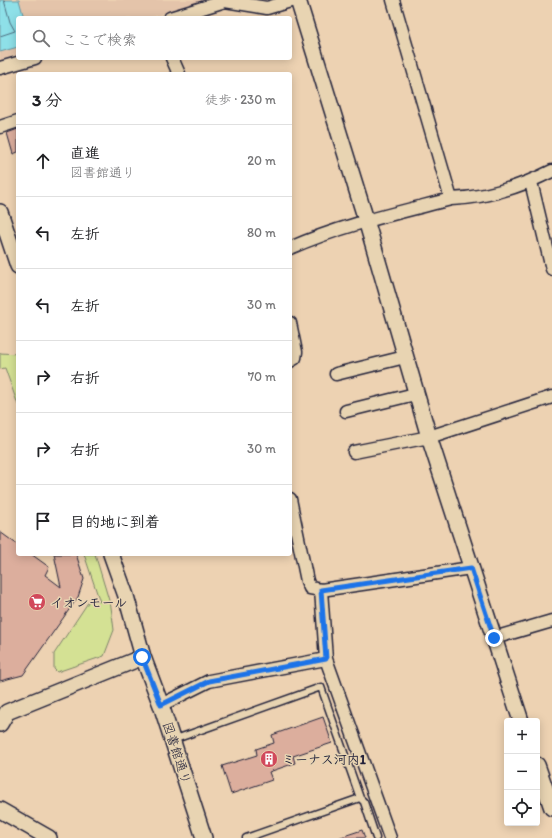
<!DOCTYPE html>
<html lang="ja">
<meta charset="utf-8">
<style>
body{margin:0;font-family:Itim,"Klee One",sans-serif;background:#f2f2f2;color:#202124}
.controls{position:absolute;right:12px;bottom:12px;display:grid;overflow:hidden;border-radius:4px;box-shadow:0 2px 10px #0003}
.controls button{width:36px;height:36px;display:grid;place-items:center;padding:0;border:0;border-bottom:1px solid #e0e0e0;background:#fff;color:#202124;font:20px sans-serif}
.stop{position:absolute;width:12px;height:12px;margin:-9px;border:3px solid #1a73e8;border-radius:50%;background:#fff}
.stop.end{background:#1a73e8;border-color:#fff;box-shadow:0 1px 4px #0008}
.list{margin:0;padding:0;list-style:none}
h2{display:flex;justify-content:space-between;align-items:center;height:52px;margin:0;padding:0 16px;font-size:17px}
h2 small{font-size:13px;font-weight:400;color:#757577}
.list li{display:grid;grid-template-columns:26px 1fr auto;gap:12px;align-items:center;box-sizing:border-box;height:72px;padding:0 16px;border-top:1px solid #e0e0e0}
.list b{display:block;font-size:15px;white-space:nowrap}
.list p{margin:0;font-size:13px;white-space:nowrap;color:#757577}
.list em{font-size:13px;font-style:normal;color:#757577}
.icon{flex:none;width:22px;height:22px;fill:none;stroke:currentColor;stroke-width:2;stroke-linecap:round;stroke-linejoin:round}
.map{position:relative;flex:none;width:552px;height:838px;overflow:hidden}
.search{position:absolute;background:#fff;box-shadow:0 2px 10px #0003;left:16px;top:16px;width:276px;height:44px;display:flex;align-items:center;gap:10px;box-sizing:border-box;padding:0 14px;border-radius:4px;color:#757577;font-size:15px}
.panel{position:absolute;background:#fff;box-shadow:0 2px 10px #0003;left:16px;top:72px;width:276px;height:484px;border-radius:4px}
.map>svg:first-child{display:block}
.built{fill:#e4c4aa}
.green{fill:#d4e194;stroke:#7b8268}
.water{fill:#8ee0e8;stroke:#6394a3}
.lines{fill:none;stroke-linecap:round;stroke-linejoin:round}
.shore{stroke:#4d6e80;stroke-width:1}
.building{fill:#dcae9d;stroke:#22223b}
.service-casing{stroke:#22223b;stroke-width:9}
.minor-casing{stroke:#22223b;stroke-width:15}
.tertiary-casing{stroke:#22223b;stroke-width:18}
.service{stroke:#e8d4b2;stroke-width:6}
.minor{stroke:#e8d4b2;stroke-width:12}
.tertiary{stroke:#e8d4b2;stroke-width:15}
.route{stroke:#1a73e8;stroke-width:5}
.labels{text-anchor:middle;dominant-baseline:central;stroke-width:3;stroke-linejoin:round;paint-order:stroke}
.poi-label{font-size:13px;font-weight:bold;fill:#22223b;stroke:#e8d4b2;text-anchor:start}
.street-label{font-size:13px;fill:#22223b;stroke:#e8d4b2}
</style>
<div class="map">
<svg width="552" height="838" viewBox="0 0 552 838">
<rect width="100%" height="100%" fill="#edd2b2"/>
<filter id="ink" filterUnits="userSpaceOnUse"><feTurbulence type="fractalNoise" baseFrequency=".025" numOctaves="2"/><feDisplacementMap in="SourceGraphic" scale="8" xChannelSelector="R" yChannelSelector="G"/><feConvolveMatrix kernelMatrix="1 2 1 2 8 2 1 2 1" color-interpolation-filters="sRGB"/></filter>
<g filter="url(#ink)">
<path class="built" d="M0,0H211L147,18H18V54L0,60Z"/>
<path class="green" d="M0,353L18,354V405L5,368L0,369Z
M84,554H95L111,607L114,630L104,656L57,672L54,669V654L91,598L100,602Z"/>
<path class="water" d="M0,0H19L24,18H18V47L0,52Z"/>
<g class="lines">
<path class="shore" d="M0,36L15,31L10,22L4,0"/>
</g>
<path class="building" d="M18,129V152L13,154L7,133Z
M0,532L18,545V554H31L49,567L45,575L61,587L54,554H76L84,579L78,597L23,675L0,681Z
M323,717L332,743L293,756L295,763L269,772L272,780L231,794L222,766L257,755L256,749L274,743L272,735Z
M362,830L365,838H338Z"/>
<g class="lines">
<defs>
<path id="service" d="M173,740L321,687L360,798L246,838
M360,798L364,802L376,838"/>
<path id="minor" d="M393,0L451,199
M170,18L225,1L267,8L294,0
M172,58L179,74
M0,68L35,58
M0,127L18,121
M531,182L552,269
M290,248C342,225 397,213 451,199C485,198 522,186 552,171
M290,323L296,352L295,358L290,361
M336,374L405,357
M346,411L415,394
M354,452L429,437L552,397
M290,499L307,581L310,588L321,590L471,568
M321,590L326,659L390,838
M494,638L552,621
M161,705L209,681L326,659"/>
<path id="tertiary" d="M298,0L366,220L429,437L521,721
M0,212L18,266
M111,554L126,596L143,657L161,705L204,838
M0,724L7,712L143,657
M537,765L552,808
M0,810L49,838"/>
</defs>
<use href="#service" class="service-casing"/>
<use href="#minor" class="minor-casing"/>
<use href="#tertiary" class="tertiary-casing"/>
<use href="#service" class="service"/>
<use href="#minor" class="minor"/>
<use href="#tertiary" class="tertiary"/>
</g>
</g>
<g class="lines" filter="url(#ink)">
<path class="route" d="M142,657L161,705L209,681L326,659L321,590L471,568L494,638"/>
</g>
<defs>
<symbol id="supermarket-disc" viewBox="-11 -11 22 22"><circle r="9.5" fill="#d1495b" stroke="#e8d4b2"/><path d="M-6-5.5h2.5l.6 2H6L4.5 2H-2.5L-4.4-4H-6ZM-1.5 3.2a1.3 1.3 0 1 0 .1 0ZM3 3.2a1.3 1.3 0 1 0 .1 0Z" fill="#fff"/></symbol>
<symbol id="building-disc" viewBox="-11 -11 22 22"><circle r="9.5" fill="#d1495b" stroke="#e8d4b2"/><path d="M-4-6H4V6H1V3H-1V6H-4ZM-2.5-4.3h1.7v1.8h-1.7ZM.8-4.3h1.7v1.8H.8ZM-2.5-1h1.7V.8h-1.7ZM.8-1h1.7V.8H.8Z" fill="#fff"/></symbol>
</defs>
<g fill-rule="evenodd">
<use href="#supermarket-disc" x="27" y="592" width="20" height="20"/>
<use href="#building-disc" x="259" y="749" width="20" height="20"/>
</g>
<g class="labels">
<g class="poi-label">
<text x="50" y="602">イオンモール</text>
<text x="282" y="759">ミーナス河内1</text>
</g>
<g class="street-label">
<text transform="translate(177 753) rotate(72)">図書館通り</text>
</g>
</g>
</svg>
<div class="controls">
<button>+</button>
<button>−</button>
<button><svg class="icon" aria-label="locate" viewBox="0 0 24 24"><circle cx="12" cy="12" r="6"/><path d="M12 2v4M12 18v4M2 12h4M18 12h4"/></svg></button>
</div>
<div class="stop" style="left:142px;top:657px"></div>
<div class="stop end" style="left:494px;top:638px"></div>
<div class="search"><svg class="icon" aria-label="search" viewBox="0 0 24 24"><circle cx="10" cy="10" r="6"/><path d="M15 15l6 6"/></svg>ここで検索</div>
<section class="panel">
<h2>3 分<small>徒歩 · 230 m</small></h2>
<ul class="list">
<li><svg class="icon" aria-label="ahead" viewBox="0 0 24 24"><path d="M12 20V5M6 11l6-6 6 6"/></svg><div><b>直進</b><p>図書館通り</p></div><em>20 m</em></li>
<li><svg class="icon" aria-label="left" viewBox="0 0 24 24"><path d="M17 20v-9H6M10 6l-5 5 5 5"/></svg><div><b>左折</b></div><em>80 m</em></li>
<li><svg class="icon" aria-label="left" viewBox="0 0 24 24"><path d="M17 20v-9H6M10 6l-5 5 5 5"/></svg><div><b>左折</b></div><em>30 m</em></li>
<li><svg class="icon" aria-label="right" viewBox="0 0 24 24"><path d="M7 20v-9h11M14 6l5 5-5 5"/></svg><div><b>右折</b></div><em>70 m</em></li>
<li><svg class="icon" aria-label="right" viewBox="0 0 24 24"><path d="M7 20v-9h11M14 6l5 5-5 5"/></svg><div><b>右折</b></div><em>30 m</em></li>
<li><svg class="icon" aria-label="arrive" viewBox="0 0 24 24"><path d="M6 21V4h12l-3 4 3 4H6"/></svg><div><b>目的地に到着</b></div></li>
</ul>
</section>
</div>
